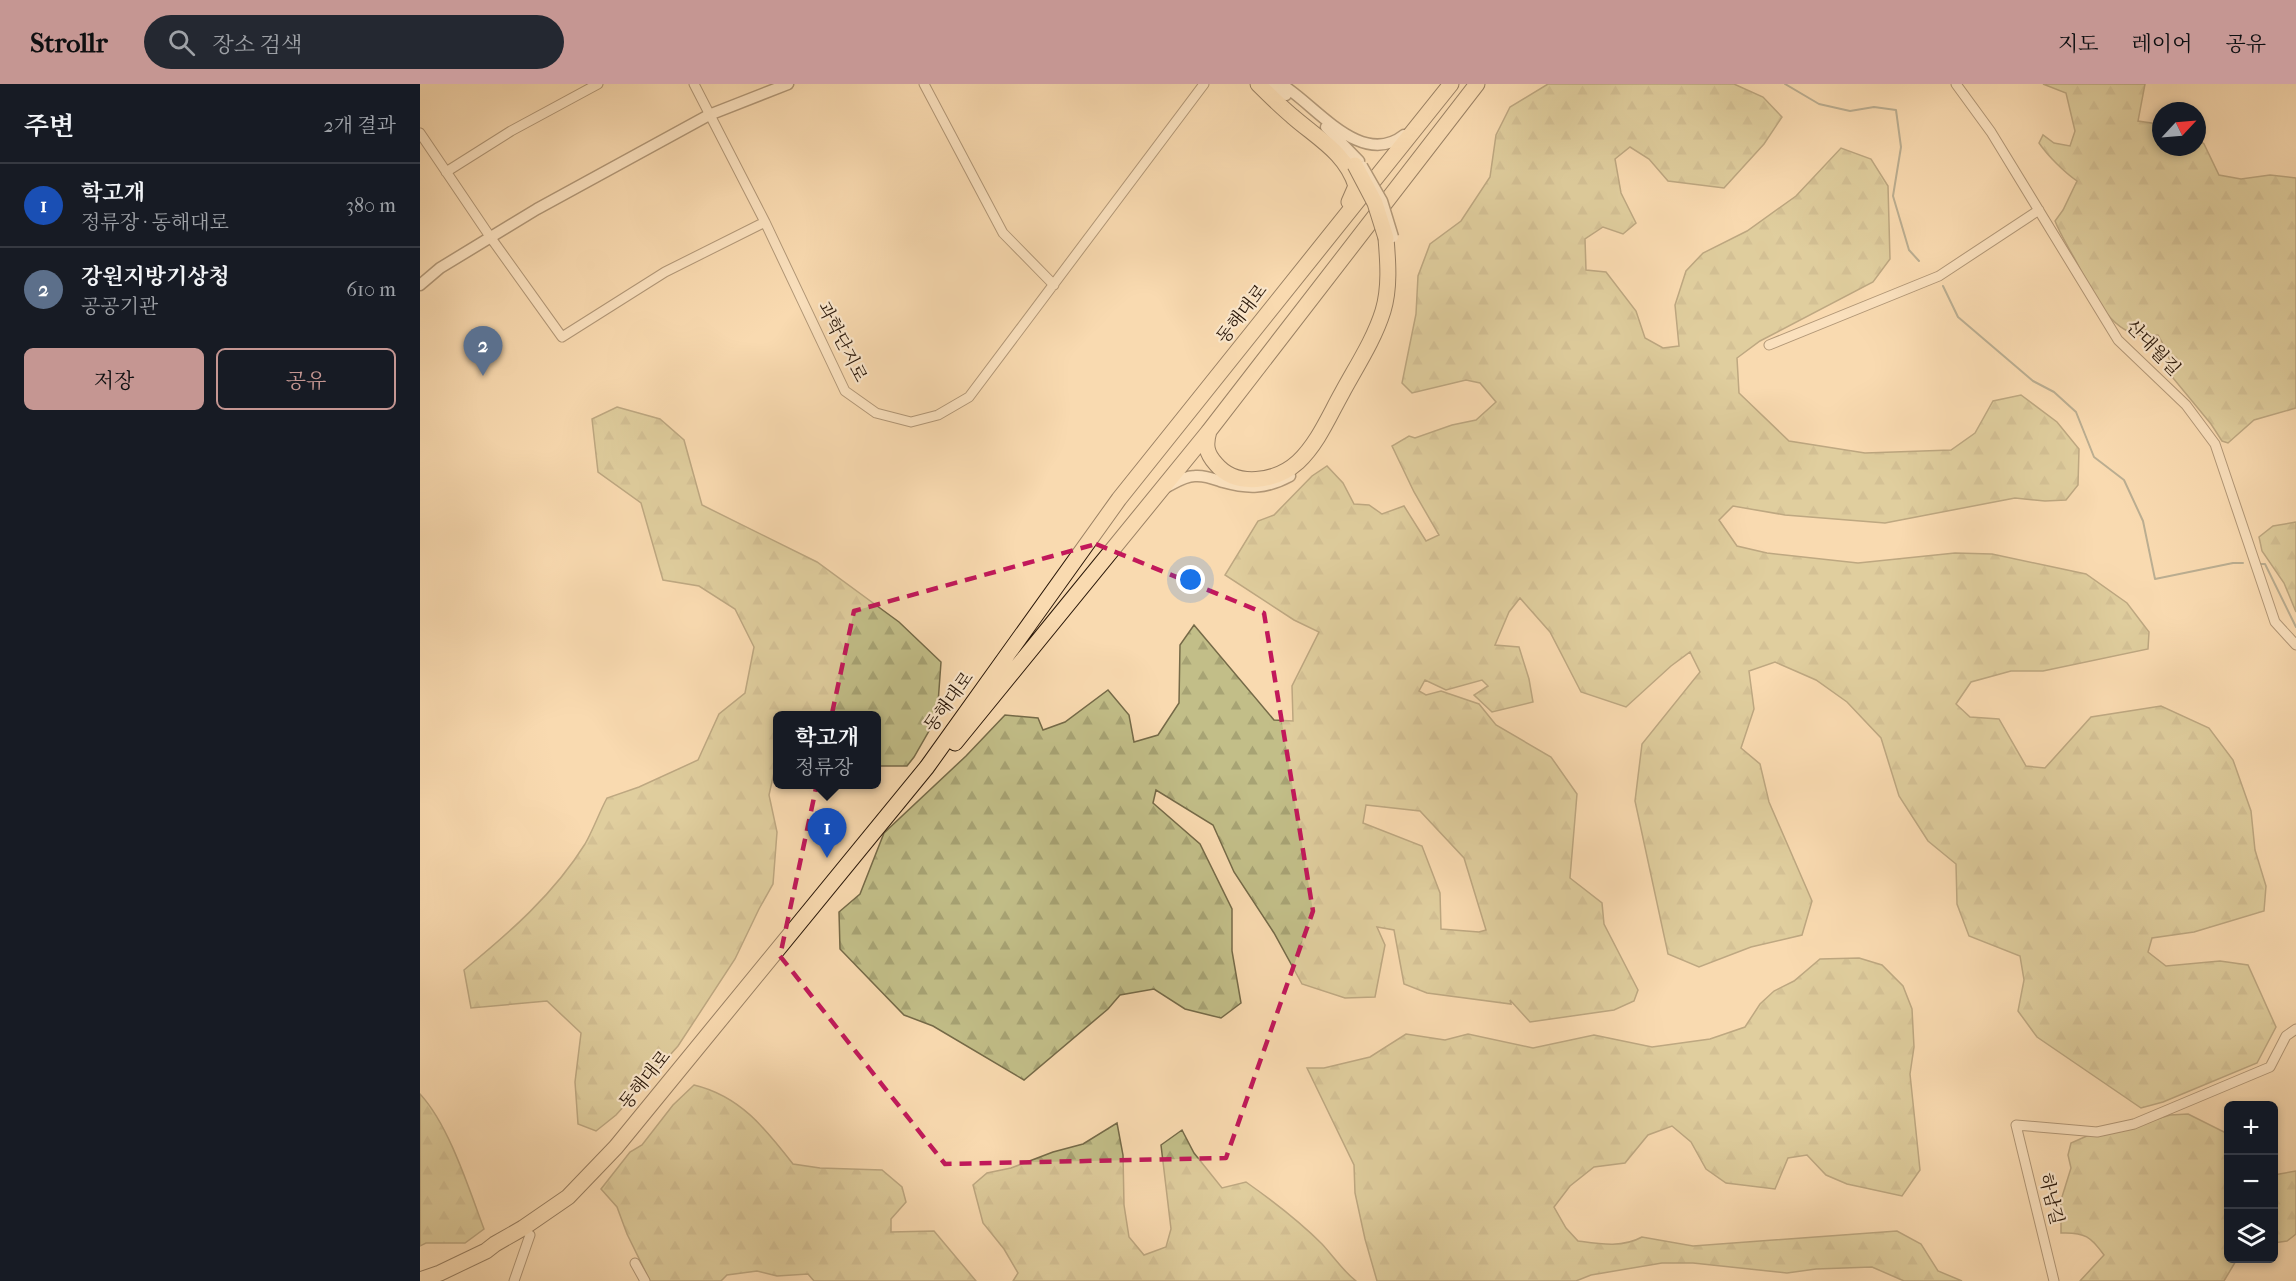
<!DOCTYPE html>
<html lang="ko">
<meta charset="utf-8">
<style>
body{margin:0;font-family:"IM FELL French Canon","Noto Serif KR",serif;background:#242831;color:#f1f3f6}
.controls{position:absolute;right:18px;bottom:18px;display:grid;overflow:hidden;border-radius:9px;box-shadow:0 3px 9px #0003}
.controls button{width:54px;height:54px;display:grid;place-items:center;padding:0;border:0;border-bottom:2px solid #363941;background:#171b24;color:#f1f3f6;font:30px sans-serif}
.compass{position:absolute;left:1732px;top:18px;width:54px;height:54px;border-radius:50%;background:#171b24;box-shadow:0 3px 9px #0003;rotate:64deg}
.you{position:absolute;left:771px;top:496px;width:21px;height:21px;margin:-15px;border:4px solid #fff;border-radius:50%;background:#1a73e8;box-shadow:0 0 0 9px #1a73e833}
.badge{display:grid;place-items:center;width:39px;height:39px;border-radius:50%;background:#c59692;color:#fff;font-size:20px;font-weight:700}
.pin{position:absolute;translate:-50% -50px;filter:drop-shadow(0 2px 3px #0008)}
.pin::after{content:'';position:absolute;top:32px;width:21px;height:18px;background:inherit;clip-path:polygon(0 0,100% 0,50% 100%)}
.popup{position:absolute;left:353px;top:627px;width:108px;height:78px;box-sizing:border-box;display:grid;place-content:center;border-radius:9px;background:#171b24;filter:drop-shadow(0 2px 4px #0005);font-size:20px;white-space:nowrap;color:#9ea1a6}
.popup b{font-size:22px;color:#f1f3f6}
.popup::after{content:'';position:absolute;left:50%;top:100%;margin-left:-12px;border:12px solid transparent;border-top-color:#171b24}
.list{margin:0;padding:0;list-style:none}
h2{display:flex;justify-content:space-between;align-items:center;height:78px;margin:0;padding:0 24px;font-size:26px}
h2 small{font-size:20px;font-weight:400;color:#9ea1a6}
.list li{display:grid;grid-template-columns:39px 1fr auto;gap:18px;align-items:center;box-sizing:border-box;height:84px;padding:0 24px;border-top:2px solid #363941}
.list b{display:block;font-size:22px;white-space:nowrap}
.list p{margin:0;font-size:20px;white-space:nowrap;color:#9ea1a6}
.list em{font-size:20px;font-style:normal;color:#9ea1a6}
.actions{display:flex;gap:12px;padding:18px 24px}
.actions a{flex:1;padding:14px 0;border:2px solid #c59692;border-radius:9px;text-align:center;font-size:21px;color:#c59692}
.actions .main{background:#c59692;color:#111}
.icon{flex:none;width:33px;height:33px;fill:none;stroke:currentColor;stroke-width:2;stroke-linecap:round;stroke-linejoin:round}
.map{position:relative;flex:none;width:1876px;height:1197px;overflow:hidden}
header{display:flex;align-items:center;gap:36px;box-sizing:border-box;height:84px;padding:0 30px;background:#c59692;color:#111}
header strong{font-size:28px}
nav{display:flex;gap:33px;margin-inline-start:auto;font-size:21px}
.search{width:420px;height:54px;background:#242831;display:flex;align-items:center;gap:15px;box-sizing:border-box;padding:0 21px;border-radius:33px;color:#9ea1a6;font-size:22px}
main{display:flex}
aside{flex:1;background:#171b24}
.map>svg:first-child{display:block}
.forest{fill:url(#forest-firs);stroke:#756a48;stroke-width:1.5;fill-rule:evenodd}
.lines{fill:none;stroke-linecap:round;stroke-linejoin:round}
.stream{stroke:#6f786c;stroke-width:2}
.minor-casing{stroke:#5c4732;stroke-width:11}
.tertiary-casing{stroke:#5c4732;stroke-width:13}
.trunk-casing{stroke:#281608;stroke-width:17}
.minor{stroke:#fbe7cc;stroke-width:9}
.tertiary{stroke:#fbe7cc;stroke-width:10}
.trunk{stroke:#f9dab0;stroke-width:15}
.tertiary-bridge-casing{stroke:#5c4732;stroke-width:13;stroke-linecap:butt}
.trunk-bridge-casing{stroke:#281608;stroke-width:17;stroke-linecap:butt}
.tertiary-bridge{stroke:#fbe7cc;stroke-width:10}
.trunk-bridge{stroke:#f9dab0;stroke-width:15}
.marked{fill:none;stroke:#c2185b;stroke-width:4.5;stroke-dasharray:12 8;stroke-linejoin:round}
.labels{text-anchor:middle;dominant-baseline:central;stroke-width:4.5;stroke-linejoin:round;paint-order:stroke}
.street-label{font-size:18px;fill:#281608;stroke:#fbe7cc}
</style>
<header>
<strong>Strollr</strong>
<div class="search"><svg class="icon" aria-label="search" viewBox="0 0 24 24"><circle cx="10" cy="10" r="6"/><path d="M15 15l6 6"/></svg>장소 검색</div>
<nav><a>지도</a><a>레이어</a><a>공유</a></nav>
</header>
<main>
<aside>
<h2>주변<small>2개 결과</small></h2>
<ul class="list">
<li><span class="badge" style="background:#1a4fb4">1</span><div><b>학고개</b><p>정류장 · 동해대로</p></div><em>380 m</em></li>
<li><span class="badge" style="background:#5c6f8a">2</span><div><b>강원지방기상청</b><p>공공기관</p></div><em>610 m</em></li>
</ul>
<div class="actions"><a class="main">저장</a><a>공유</a></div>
</aside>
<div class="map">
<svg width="1876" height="1197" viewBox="0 0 1876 1197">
<defs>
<pattern id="forest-firs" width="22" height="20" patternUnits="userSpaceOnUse" patternTransform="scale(1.5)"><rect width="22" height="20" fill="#c2be88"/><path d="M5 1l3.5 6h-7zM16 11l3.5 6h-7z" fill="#a7a374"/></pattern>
</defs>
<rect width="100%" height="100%" fill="#f9dab0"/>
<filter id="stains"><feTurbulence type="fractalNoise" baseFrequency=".00333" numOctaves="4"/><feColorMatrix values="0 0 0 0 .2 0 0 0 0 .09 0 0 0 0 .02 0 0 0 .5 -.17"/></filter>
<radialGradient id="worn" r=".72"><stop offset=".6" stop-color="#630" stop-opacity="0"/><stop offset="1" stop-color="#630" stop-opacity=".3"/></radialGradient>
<path class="forest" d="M1128,0H1314L1343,13L1362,33L1344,60L1304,104L1248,97L1229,75L1210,63L1195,75L1201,109L1216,139L1203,150L1183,143L1165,155L1166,186L1186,188L1216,227L1225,254L1243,264L1259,262L1255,221L1266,187L1283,169L1327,147L1376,112L1421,64L1451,75L1468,102L1470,175L1453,198L1340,257L1317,274L1319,309L1369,357L1445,369L1531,366L1555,349L1573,317L1601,311L1637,338L1659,365L1658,401L1646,416L1625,417L1595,414L1465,439L1365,431L1313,422L1299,436L1317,462L1347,469L1438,479L1535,469L1572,470L1666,490L1707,519L1729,548L1728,565L1623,587H1591L1551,598L1536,620L1550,633L1579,635L1606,682L1625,684L1671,633L1741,622L1789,644L1813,676L1831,727L1835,766L1846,802L1844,827L1774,848L1732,854L1728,868L1746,882L1800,877L1828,881L1856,943L1837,979L1743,1018L1721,1024L1617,953L1598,927L1604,896L1600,872L1549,852L1537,820L1536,780L1508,757L1479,712L1461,654L1427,618L1396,596L1355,578L1329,587L1334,625L1321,664L1340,680L1349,718L1392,817L1382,851L1331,863L1279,883L1248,870L1215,717L1222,660L1280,588L1270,568L1251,582L1206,623L1161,608L1130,548L1100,514L1089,528L1075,561L1099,563L1109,595L1113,618L1072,628L1054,611L1068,602L1062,596L1026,606L1005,596L999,607L1006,611L1021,607L1059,620L1076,641L1131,673L1157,710L1150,794L1182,819L1184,840L1218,906L1214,917L1194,926L1110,938L1090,916L1091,920L1007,909L984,900L974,846L957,843L965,861L955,913L925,914L882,900L854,849L814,788L793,741L736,706L733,719L780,760L812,825V867L821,919L801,934L765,925L734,905L700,911L688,925L604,996L513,942L484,931L420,865L419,828L440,810L464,749L546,672L585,631L618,634L623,646L645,638L688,606L709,631L714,658L738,651L759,619L760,561L774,541L854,636L873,637L872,602L899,548L874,536L805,491L838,437L854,431L892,392L907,382L923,399L934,420L949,421L962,430L984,422L1006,457L1019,451L994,408L972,362L989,352L995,354L1032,341L1056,336L1076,318L1060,299L1046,296L992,309L982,299L996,230L998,192L1010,160L1041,137L1070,93L1076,51L1090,23ZM946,721L1000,727L1044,774L1066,846L1059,848L1021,845L1020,809L1002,762L943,739Z
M1623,0H1725L1718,37L1738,40L1741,45V63H1777V54L1784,60L1799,91L1821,95L1850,91L1876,94V324L1834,336L1808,359L1802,357L1791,340L1753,294L1748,269L1738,251C1694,260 1674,211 1657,179C1649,164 1641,152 1635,137L1643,126L1657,97C1644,88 1628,72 1619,59L1623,51L1634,59L1650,62L1655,47L1646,9Z
M197,323L240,335L264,356L282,421L397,478L479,538L521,578L517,633L494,673L487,682H457L456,632H358L357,675L349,711L357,748L353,800L339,825L315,875L258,962L196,1031L176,1047L158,1040L155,998L161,949L127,917L51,924L44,886C89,849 134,810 165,760C173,746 179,729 187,714L219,703L278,676L299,630L325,609L334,563L315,525L279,502L243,496L221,419L178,388L172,335Z
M1876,438V528L1864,499L1842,467L1839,453L1853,442Z
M1439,874L1462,881L1483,902L1492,925L1494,963L1490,990L1500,1086L1482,1112L1427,1100L1406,1091L1387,1071L1368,1074L1355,1105L1306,1099L1286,1085L1271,1058L1252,1042L1228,1051L1205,1079L1174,1083L1150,1102L1134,1123L1146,1144L1158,1157C1180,1160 1202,1164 1222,1153L1273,1162L1477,1147L1501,1160L1518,1187L1542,1197H1484L1452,1183L1396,1185L1367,1189L1273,1179H1242L1171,1191L1156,1197H957L945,1155L935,1109L934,1081L887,984H904L950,973L986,950L1025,956L1048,950L1113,964L1174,951L1232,963L1290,955L1325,943L1340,920L1354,907L1374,897L1400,875Z
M274,1001C320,1012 345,1044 373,1080L400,1084L462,1086L482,1103L486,1118L471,1135V1148L514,1147L556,1197H394L388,1190L357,1192L337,1187L307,1191L301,1197H230L207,1150L197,1123L181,1105L210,1068L222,1061L253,1021Z
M0,1010C29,1041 49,1105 64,1145L45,1159H6L0,1162Z
M1768,1030L1808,1050V1174L1817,1175L1804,1197H1660L1684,1171C1671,1153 1665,1148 1641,1149V1116L1651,1084L1648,1071L1651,1059L1669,1051L1692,1049L1750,1031Z
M697,1039L703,1071L704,1121L709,1153L724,1171L746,1163L751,1145L741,1061L762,1046L774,1069L802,1104L826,1098C853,1117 879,1137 902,1160C914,1173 922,1186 936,1197H593L598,1189L584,1165L563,1139L553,1101L567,1089L591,1084L633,1068L663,1060Z
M1876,1087V1150L1867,1157L1854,1159V1091Z"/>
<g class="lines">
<path class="stream" d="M1365,0L1399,20L1430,27L1454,23L1476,26L1481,63L1473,112L1489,166L1499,177
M1523,202L1538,233L1613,297L1634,308L1656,328L1674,373L1704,396L1723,437L1735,495L1813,479H1823
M1840,480H1845L1876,543"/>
<defs>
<path id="minor" d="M274,0L345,138L425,307L456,329L491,338L518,331L549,313L784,0
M504,0L583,149L634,201
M1536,0L1571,48L1698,256L1766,321L1795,360L1855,538L1876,561
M0,49L71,154L142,253L245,188L345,138
M26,88L91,47L178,0
M1349,261L1519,192L1619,126
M215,1179L225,1197
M94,1197L110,1151
M1634,1197L1596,1041L1677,1048L1714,1040L1850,983L1866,952L1876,945"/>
<path id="tertiary" d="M851,0L866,11
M861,0C896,21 941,85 984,51
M906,43L939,77
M0,201L20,184L117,125L289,31L368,0
M745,404C755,399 764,392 775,392C785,391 794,395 803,398C828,405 846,405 870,392"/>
<path id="trunk" d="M838,0C849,11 860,22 872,32C897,54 926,69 936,102L929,118
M789,347C785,361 786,369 796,380C816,404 856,398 878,378C898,359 909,332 922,309C936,283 954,256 963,227C970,204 968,178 966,154
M535,659L789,347L1057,0
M0,1196L20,1189L66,1167L75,1160L103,1144L148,1113L196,1063L507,683L699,415L1031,0"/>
</defs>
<use href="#minor" class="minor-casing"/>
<use href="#tertiary" class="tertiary-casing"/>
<use href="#trunk" class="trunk-casing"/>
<use href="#minor" class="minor"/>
<use href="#tertiary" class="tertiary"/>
<use href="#trunk" class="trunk"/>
<defs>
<path id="tertiary-bridge" d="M942,82L962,117L973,153"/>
<path id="trunk-bridge" d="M935,81L955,119L966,154"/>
</defs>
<use href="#tertiary-bridge" class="tertiary-bridge-casing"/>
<use href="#trunk-bridge" class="trunk-bridge-casing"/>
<use href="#tertiary-bridge" class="tertiary-bridge"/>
<use href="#trunk-bridge" class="trunk-bridge"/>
</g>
<path d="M0 0H1876V1197H0ZM676,460L844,529L893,827L806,1074L525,1080L360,872L434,527Z" fill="#f9dab0" fill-opacity=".55" fill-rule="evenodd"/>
<path class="marked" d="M676,460L844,529L893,827L806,1074L525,1080L360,872L434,527Z"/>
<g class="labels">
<g class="street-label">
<text transform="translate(822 230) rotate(-52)">동해대로</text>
<text transform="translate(422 258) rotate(63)">과학단지로</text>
<text transform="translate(1733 264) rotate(46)">산대월길</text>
<text transform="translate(529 618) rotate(-54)">동해대로</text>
<text transform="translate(225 996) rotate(-51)">동해대로</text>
<text transform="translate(1631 1115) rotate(76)">하남길</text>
</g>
</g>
<rect width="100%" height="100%" filter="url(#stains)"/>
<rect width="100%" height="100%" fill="url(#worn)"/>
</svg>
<div class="controls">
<button>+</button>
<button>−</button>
<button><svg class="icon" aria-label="layers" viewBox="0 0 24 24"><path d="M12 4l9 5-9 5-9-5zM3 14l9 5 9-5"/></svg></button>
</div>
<svg class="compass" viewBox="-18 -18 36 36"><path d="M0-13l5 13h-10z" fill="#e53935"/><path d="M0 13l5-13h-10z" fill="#9ea1a6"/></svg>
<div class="you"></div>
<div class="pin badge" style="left:407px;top:774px;background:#1a4fb4">1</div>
<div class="popup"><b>학고개</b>정류장</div>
<div class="pin badge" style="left:63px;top:292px;background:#5c6f8a">2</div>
</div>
</main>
